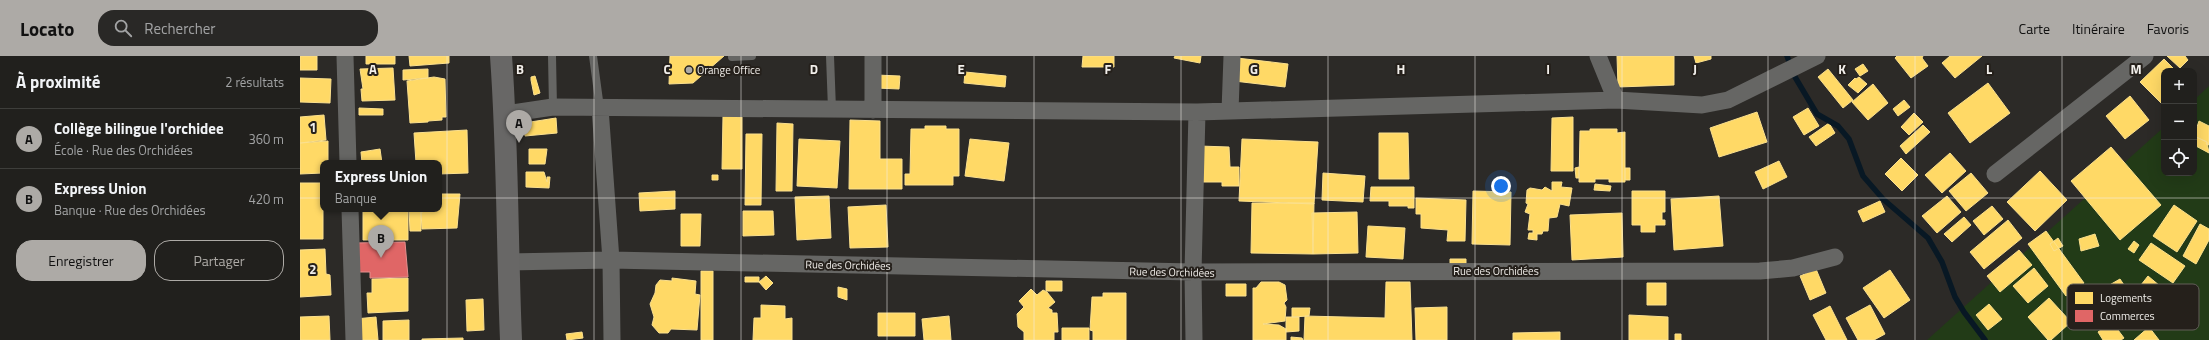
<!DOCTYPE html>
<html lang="fr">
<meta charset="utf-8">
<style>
body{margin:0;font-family:"Titillium Web",sans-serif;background:#292826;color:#f1f3f6}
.controls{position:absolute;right:12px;top:12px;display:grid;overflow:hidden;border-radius:8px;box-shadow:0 4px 16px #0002}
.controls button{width:36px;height:36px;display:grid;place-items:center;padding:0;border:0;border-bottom:1px solid #3e3e3b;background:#21201d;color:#f1f3f6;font:20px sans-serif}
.you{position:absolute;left:1201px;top:130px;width:14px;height:14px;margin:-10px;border:3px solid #fff;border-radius:50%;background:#1a73e8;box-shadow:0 0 0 6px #1a73e833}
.badge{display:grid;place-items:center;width:26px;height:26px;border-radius:50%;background:#adaaa6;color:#111;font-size:13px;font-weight:700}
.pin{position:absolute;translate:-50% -33px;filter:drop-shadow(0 1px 2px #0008)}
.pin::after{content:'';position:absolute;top:21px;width:14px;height:12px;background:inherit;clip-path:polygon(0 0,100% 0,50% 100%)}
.popup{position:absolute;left:20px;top:104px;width:122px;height:52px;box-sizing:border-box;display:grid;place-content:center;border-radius:8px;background:#21201d;filter:drop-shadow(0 1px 3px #0005);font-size:13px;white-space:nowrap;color:#a2a3a4}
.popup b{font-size:15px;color:#f1f3f6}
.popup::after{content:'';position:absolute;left:50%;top:100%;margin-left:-8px;border:8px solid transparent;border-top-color:#21201d}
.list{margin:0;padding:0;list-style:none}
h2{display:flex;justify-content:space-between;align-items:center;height:52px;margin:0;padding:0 16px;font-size:17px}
h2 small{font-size:13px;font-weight:400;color:#a2a3a4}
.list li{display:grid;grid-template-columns:26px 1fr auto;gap:12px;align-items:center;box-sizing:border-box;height:60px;padding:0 16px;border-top:1px solid #3e3e3b}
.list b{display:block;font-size:15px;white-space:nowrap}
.list p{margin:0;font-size:13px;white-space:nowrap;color:#a2a3a4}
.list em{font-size:13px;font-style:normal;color:#a2a3a4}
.actions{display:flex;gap:8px;padding:12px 16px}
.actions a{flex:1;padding:9px 0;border:1px solid #adaaa6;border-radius:16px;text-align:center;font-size:14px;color:#adaaa6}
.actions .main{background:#adaaa6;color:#111}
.icon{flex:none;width:22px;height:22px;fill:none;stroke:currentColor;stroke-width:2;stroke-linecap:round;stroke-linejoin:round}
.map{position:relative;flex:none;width:1909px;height:284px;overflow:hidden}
header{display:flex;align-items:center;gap:24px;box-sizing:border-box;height:56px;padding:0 20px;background:#adaaa6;color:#111}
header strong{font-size:19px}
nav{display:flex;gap:22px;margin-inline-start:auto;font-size:14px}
.search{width:280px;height:36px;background:#292826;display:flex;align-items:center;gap:10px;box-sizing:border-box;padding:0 14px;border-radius:16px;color:#a2a3a4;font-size:15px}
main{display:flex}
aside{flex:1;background:#21201d}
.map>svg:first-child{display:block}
.green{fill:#223b17}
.homes{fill:#ffd966;stroke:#fbe08e}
.shops{fill:#e06666;stroke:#e58f8e}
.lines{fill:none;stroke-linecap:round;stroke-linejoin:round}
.stream{stroke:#081824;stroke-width:5.5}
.lane{stroke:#666664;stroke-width:8}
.street{stroke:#666664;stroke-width:17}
.secondary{stroke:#686766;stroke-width:22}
.grid{fill:none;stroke:#f2efeb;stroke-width:1;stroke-opacity:0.55}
.poi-dot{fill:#adaaa6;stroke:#25201b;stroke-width:1.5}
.labels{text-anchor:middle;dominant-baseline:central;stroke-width:4;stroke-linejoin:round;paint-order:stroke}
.poi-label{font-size:11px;fill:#f2efeb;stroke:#25201b;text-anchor:start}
.street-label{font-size:11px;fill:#f2efeb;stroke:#25201b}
.key{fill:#25201b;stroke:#625e59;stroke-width:1}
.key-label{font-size:11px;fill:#f2efeb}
.grid-label{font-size:13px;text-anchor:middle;font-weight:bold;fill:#f2efeb;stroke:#25201b;stroke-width:4;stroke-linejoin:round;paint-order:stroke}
</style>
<header>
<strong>Locato</strong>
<div class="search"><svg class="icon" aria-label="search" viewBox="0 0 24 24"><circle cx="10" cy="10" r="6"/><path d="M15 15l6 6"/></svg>Rechercher</div>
<nav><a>Carte</a><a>Itinéraire</a><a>Favoris</a></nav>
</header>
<main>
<aside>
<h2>À proximité<small>2 résultats</small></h2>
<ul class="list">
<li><span class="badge">A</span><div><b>Collège bilingue l'orchidee</b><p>École · Rue des Orchidées</p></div><em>360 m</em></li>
<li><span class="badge">B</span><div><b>Express Union</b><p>Banque · Rue des Orchidées</p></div><em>420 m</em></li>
</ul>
<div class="actions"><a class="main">Enregistrer</a><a>Partager</a></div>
</aside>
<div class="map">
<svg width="1909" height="284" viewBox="0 0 1909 284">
<rect width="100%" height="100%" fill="#2c2a27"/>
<path class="green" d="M1909,30V284H1627L1864,71V117H1894V44Z"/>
<path class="homes" d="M0,0H17V14H0Z
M66,0H95V8H66Z
M109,0H149V7L110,10Z
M370,0H424L393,27L369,28Z
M783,0H814V11H782Z
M875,0H901L900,7L874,2Z
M1317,0H1374V29L1318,31Z
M1394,0H1411V3L1396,7Z
M1597,0H1623L1622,2L1628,10L1611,22L1595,2Z
M1650,0H1682L1655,22L1642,7Z
M1867,0H1885L1888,4L1880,12Z
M937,2L988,8L985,31L934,25Z
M1864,3L1876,15H1864V50L1840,26Z
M1563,8L1568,15L1560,20L1555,13Z
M93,12L95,44L62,45L61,33H63L60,13Z
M128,13V22L103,24V14Z
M1528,13L1553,44L1543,52L1518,21Z
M665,16L706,20L705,31L664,27Z
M576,19L600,20L599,33L576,32Z
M235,20L240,37L234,39L231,24V21Z
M134,21L145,23L146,61H142V64L128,65V66L110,67L107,25Z
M1559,21L1567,28L1558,37L1548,29L1555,22L1556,23Z
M0,22L31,23L30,47L0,46Z
M1688,27L1710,57L1670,87L1648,57Z
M1573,28L1588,47L1568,64L1552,46Z
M1830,40L1849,64L1825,83L1806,60Z
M1604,44L1610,51L1598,60L1593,53Z
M59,52L83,53V59H59Z
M1508,52L1519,70L1504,79L1493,61Z
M1457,56L1467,86L1419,101L1410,72Z
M1614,57L1623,66L1609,79L1601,71Z
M24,59L26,84L0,87V61Z
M423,60L442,61V113H422Z
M1273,61V115H1251L1252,62Z
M256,62L257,77L225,80L224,67Z
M550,64L580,65V103H602V133H549Z
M1899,65L1909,70V89L1906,88L1907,86L1894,80Z
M477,67L493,68L492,135H476Z
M1529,67L1535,77L1516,90L1509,81Z
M1623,69L1630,76L1606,98L1600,90Z
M625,70H646V73H659V120H653V129H605V118H610L611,73H625Z
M1290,73H1317V77L1325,76V126H1309V123H1295V126H1279L1280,75H1290Z
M167,74L168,117L139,118V107H116L114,77Z
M1079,77H1108L1109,123H1079Z
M446,78H462L461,149H445Z
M1894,80L1907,86L1909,97L1894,89Z
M499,83L540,85L537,132L497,130Z
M670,83L709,87L704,125L665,120Z
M942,83L1018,86L1014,148L939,145Z
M28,85V107H23V117L0,118V87Z
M899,90L929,91L930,111H939V130H922V126H899Z
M1811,91L1861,149L1820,184L1771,125Z
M80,93L82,107H62L61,96Z
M229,93H247L245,108H229Z
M1650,97L1666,115L1642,137L1625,119Z
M1601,102L1618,119L1602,135L1585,118Z
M1479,105L1487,121L1463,133L1455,116Z
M1279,111V122H1276L1275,112Z
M1325,112H1330V124H1325Z
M1740,115L1767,144L1735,175L1707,146Z
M226,116H244L247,126V121H250L249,132L226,131Z
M1023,117L1065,120L1063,146L1022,144Z
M1671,117L1688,137L1666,155L1649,135Z
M412,119H418V124H412Z
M1252,126H1262L1261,131L1272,132L1269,150L1260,148L1257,161L1249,162L1248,175H1243L1242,178H1237V184L1228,183L1229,177H1233V174H1228L1230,158L1225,156L1228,148L1226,147L1227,134L1230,132L1242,134L1245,131L1252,135Z
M0,127H23V183H0Z
M1295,128L1311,130L1310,135L1294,134Z
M1071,131H1114V152H1108V150H1089V145H1070Z
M375,135V153L340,155L339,137Z
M1173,135L1211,136L1210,189L1172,188Z
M1332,135H1365V156H1362V164H1365V169H1355V176H1341V169H1332Z
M139,138H160L157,172L122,173L121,156H123V153H139Z
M529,140L531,182L497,184L495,141Z
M1419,140L1423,190L1374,194L1371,143Z
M1647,140L1661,156L1637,177L1622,160Z
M1116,142L1166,144L1165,185H1147L1148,174L1121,172V158H1116Z
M1580,145L1585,156L1563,166L1558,155Z
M952,147H1014L1013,198L951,197Z
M586,149L588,191L550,192L548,151Z
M1874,149L1897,165L1877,196L1853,180Z
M1692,150L1703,163L1684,179L1673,165Z
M63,153H108V184H63Z
M109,153H121V175H110Z
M443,155H473L474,179L443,180Z
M1057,156L1058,197L1013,198L1012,157Z
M1322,157L1323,201L1272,204L1270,159Z
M381,158H401L400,190H381Z
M1664,161L1671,169L1652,186L1644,178Z
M1708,164L1722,182L1684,213L1670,196Z
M1900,168L1909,173V184L1896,208L1883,200Z
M1068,170L1105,172L1103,203L1066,201Z
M1746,175L1784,227L1766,240L1728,188Z
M1795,178L1799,190L1781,195L1779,183Z
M1758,182L1763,190L1754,195L1750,188Z
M1834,185L1839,189L1834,197L1828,193Z
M1851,187L1885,210L1873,227L1839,204Z
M25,193L26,218L30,219L31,239L0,241V194Z
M1719,194L1732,209L1700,236L1687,220Z
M1150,203H1166V209L1150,210Z
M1734,212L1748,230L1728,247L1713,230Z
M1516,213L1526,237L1510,244L1500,220Z
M1590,214L1610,244L1584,262L1563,232Z
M401,215H413V284H401Z
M466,220L473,227L466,234L459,226H445V221H459V226Z
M1848,220L1866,235L1844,263L1826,248Z
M108,222V255L68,257L67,237H72V223Z
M372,222L396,225L395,238L400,239L397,274L371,273L368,277H359L352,269L354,261L350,248L355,237L356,229L360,224L372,225Z
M1820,223L1826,232L1805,245L1799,235Z
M746,225H762V235H746Z
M961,226H979L985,229L987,244L984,247L986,251L985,265L963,268L979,269L986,273V284H953V232H956Z
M1086,226H1110L1112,284H1004L1005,260L1085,262Z
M1347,227H1366V249H1347Z
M926,228H946V240H926Z
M538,231L547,233V244L538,241Z
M731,233L737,239L743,234L747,236L755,246L748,252L752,254V257H757L758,276H754V284H724V276L718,271L717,258L724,251L719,245Z
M803,237H826V284H793V275L790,274L792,241H803Z
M1749,242L1771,266L1751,284H1748L1728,261Z
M183,243L184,274L167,275L166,244Z
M1872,247L1887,260L1878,271L1863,257Z
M1689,248L1702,263L1688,274L1676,259Z
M461,249L485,250V263L492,262V284H453L454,262H461Z
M1570,249L1585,278L1574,284H1558L1546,262Z
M1530,250L1547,284H1526L1513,259Z
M1147,251V284H1116L1115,252Z
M992,252H1010L1009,260L992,261Z
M578,257H615V280H578Z
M1329,259L1368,261V284H1329Z
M29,260L30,284H0V261Z
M649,260L651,284H624L622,263Z
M76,261L78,284H57L55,263Z
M986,261H999V275L986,276Z
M109,264V284H83V265Z
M1812,266L1824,282L1821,284H1803L1798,276Z
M1849,271L1859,284H1834Z
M762,272H789V284H762Z
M282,276L283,282L267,284L266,278Z
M1260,276V284H1213V277Z
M1375,278H1381V284H1375Z
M991,281L1002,282L1003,284H991Z
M163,282V284H122V283Z"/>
<path class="shops" d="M105,186L108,221L70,222V216H56L55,187Z"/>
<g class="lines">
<path class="stream" d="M1487,0L1495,21L1517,58L1538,70L1549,83L1563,120L1583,143L1628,182L1642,206L1655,241L1664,256L1685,284"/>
<path class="lane" d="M252,0L253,51
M293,0L300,52
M530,0L532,53
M432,1L452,0"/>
<path class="street" d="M45,0L48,107
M573,0V54
M1298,0L1316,44
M300,52L311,204L312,284
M930,55L932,0
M206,58L253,51L897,56L1316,44L1402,49L1428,44L1517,0
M1695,118L1845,0
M50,153L54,284
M207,206L311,204L893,216L1460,215L1493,212L1535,201
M894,284L893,216L897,56"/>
<path class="secondary" d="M201,0C208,95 207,189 211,284"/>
</g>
<path class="grid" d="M147,0V284M294,0V284M441,0V284M587,0V284M734,0V284M881,0V284M1028,0V284M1175,0V284M1322,0V284M1468,0V284M1615,0V284M1762,0V284M0,142H1909"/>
<circle class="poi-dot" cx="389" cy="14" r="4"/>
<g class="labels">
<g class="poi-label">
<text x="397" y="14">Orange Office</text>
</g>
<g class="street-label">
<text transform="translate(548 209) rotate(1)">Rue des Orchidées</text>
<text x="1196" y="215">Rue des Orchidées</text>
<text transform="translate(872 216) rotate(1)">Rue des Orchidées</text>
</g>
</g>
<rect x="1767" y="228" width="132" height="46" rx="6" class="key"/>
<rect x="1775" y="236" width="18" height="12" fill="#ffd966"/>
<rect x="1775" y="254" width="18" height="12" fill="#e06666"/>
<g class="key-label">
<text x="1800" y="246">Logements</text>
<text x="1800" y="264">Commerces</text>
</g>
<g class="grid-label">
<text x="73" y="18">A</text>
<text x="220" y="18">B</text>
<text x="367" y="18">C</text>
<text x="514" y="18">D</text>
<text x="661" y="18">E</text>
<text x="808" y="18">F</text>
<text x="954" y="18">G</text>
<text x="1101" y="18">H</text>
<text x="1248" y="18">I</text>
<text x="1395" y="18">J</text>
<text x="1542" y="18">K</text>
<text x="1689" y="18">L</text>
<text x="1836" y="18">M</text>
<text x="13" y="76">1</text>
<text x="13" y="218">2</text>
</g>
</svg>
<div class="controls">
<button>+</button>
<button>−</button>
<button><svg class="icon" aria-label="locate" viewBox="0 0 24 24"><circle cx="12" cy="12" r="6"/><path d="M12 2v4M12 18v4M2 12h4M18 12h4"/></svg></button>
</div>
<div class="you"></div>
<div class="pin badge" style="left:219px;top:87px">A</div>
<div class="pin badge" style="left:81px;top:202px">B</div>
<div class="popup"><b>Express Union</b>Banque</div>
</div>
</main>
